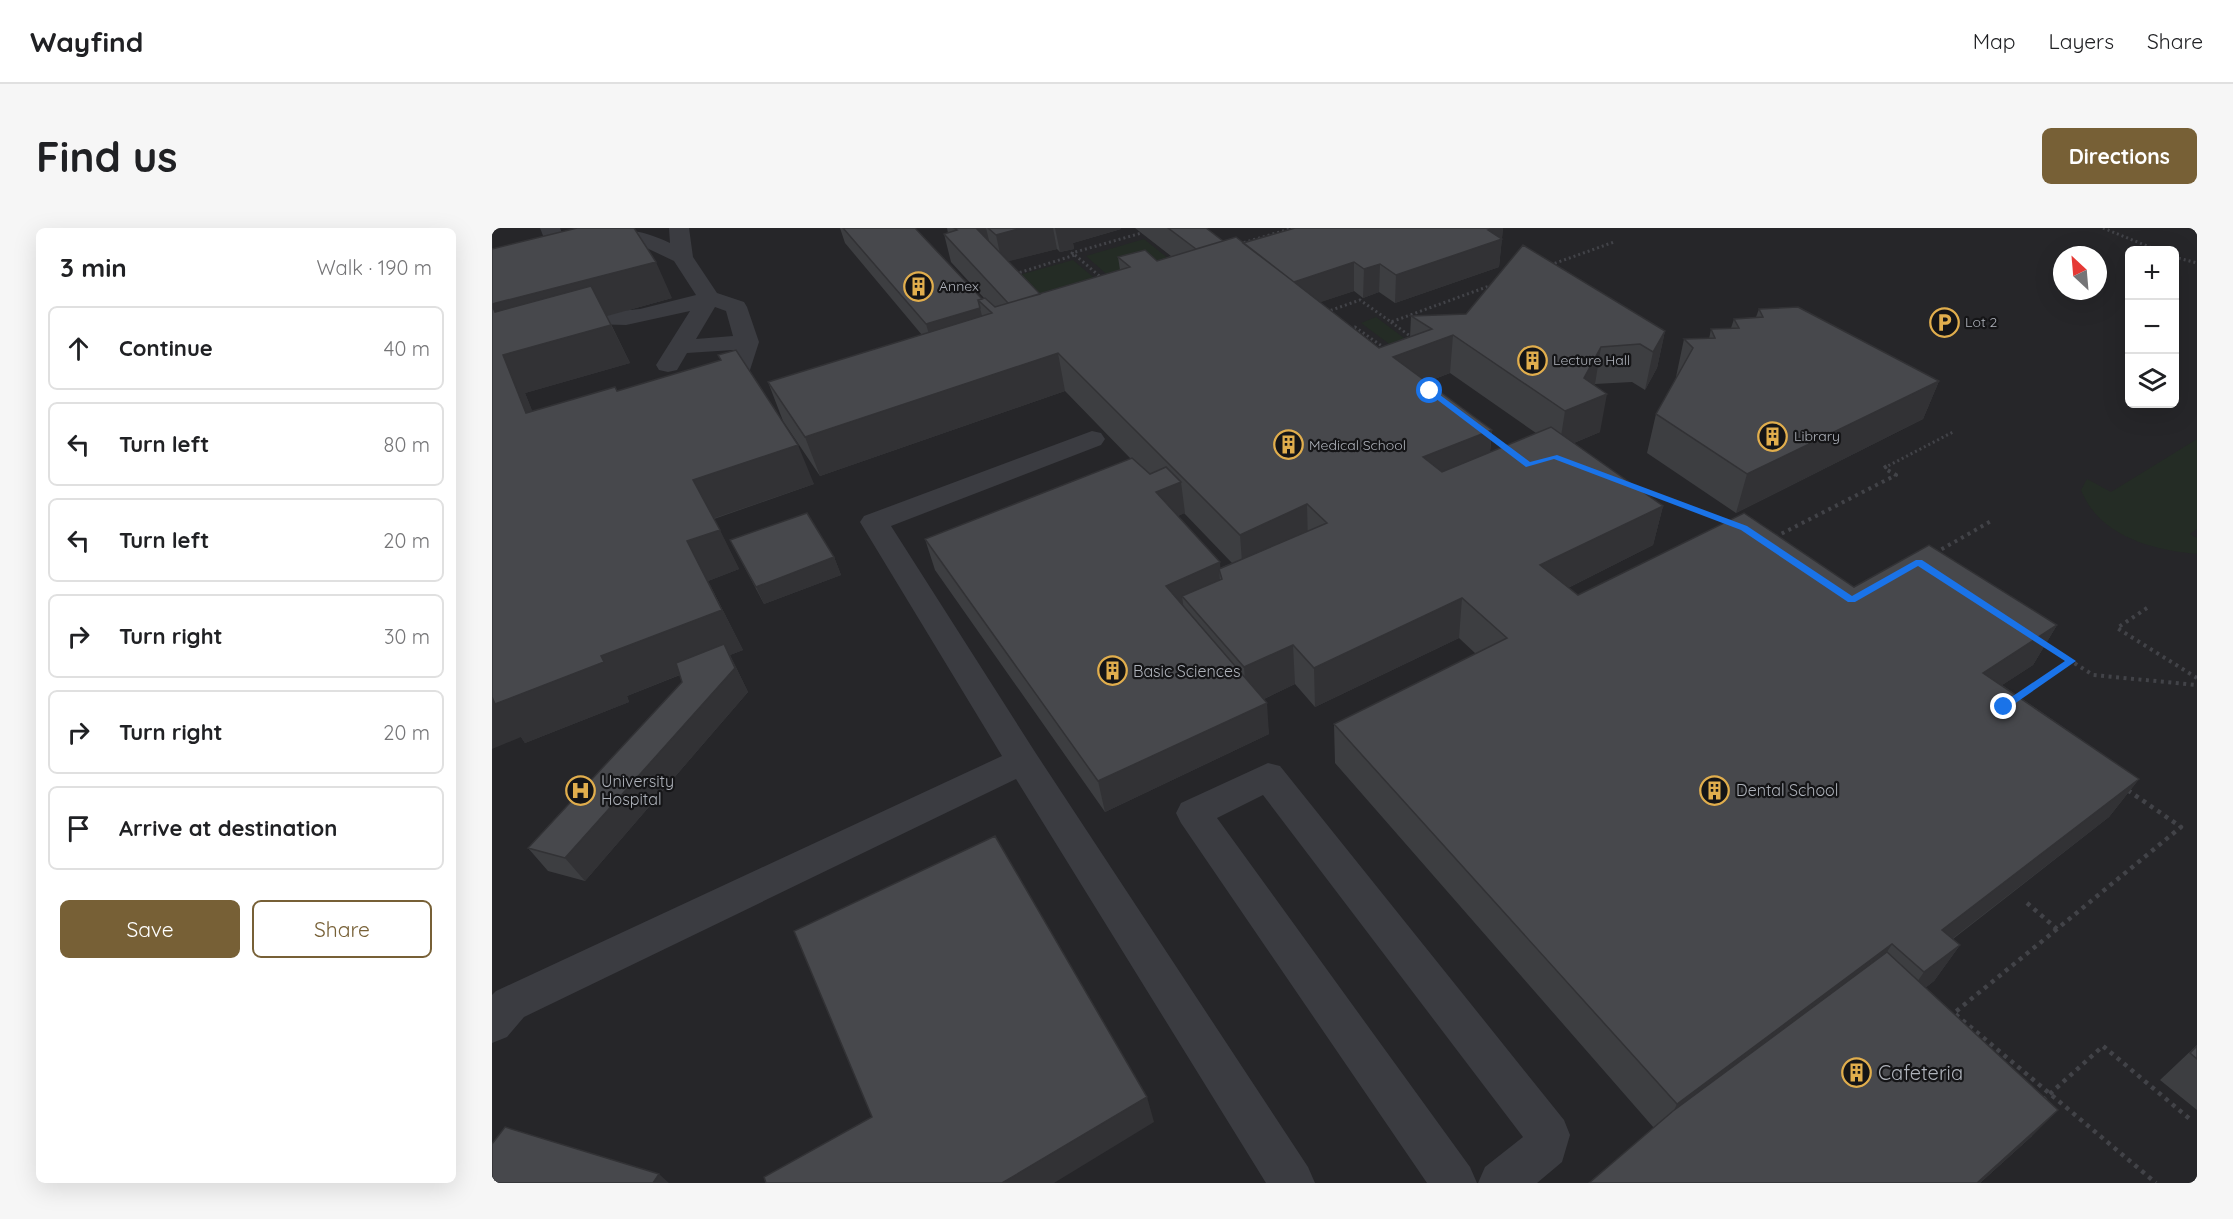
<!DOCTYPE html>
<meta charset="utf-8">
<style>
body{margin:0;font-family:Quicksand,sans-serif;background:#f6f6f6;color:#202124}
.controls{position:absolute;right:18px;top:18px;display:grid;overflow:hidden;border-radius:9px;box-shadow:0 6px 24px #0002}
.controls button{width:54px;height:54px;display:grid;place-items:center;padding:0;border:0;border-bottom:2px solid #e0e0e0;background:#fff;color:#202124;font:30px sans-serif}
.compass{position:absolute;left:1561px;top:18px;width:54px;height:54px;border-radius:50%;background:#fff;box-shadow:0 6px 24px #0002;rotate:334deg}
.stop{position:absolute;width:18px;height:18px;margin:-14px;border:4px solid #1a73e8;border-radius:50%;background:#fff}
.stop.end{background:#1a73e8;border-color:#fff;box-shadow:0 2px 6px #0008}
.list{margin:0;padding:0;list-style:none}
h2{display:flex;justify-content:space-between;align-items:center;height:78px;margin:0;padding:0 24px;font-size:26px}
h2 small{font-size:20px;font-weight:400;color:#757577}
.list li{display:grid;grid-template-columns:39px 1fr auto;gap:18px;align-items:center;box-sizing:border-box;height:84px;margin:0 12px 12px;padding:0 12px;border:2px solid #e0e0e0;border-radius:9px}
.list b{display:block;font-size:22px;white-space:nowrap}
.list em{font-size:20px;font-style:normal;color:#757577}
.actions{display:flex;gap:12px;padding:18px 24px}
.actions a{flex:1;padding:14px 0;border:2px solid #776036;border-radius:9px;text-align:center;font-size:21px;color:#776036}
.actions .main{background:#776036;color:#fff}
.icon{flex:none;width:33px;height:33px;fill:none;stroke:currentColor;stroke-width:2;stroke-linecap:round;stroke-linejoin:round}
.map{position:relative;flex:none;width:1705px;height:955px;overflow:hidden;border-radius:9px}
header{display:flex;align-items:center;gap:36px;box-sizing:border-box;height:84px;padding:0 30px;background:#fff;border-bottom:2px solid #e0e0e0}
header strong{font-size:28px}
nav{display:flex;gap:33px;margin-inline-start:auto;font-size:21px}
.intro{display:flex;align-items:center;justify-content:space-between;box-sizing:border-box;height:144px;padding:0 36px}
h1{margin:0;font-size:42px}
.button{padding:15px 27px;border-radius:9px;background:#776036;color:#fff;font-size:21px;font-weight:700}
main{display:flex;gap:36px;padding:0 36px}
aside{flex:1;background:#fff;border-radius:9px;box-shadow:0 6px 24px #0002}
.map>svg:first-child{display:block}
.built{fill:#262629;fill-rule:evenodd}
.green{fill:#242c25}
.lines{fill:none;stroke-linecap:round;stroke-linejoin:round}
.path-far2{stroke:#424348;stroke-width:3;stroke-dasharray:2 3;stroke-linecap:butt}
.path-far1{stroke:#424348;stroke-width:4;stroke-dasharray:3 4.5;stroke-linecap:butt}
.path{stroke:#424348;stroke-width:4.5;stroke-dasharray:4 5;stroke-linecap:butt}
.minor{fill:#3b3c41;fill-rule:evenodd}
.wall{fill:#3d3e41;fill-rule:evenodd}
.shaded-wall{fill:#323235}
.building{fill:#47484c;stroke:#323235;stroke-width:1.5}
.route{fill:#1a73e8}
.labels{text-anchor:middle;dominant-baseline:central;stroke-width:4.5;stroke-linejoin:round;paint-order:stroke}
.far-poi-label{font-size:14px;fill:#aeb2ba;stroke:#151517;text-anchor:start}
.poi-label{font-size:16px;fill:#aeb2ba;stroke:#151517;text-anchor:start}
.near-poi-label{font-size:20px;fill:#aeb2ba;stroke:#151517;text-anchor:start}
</style>
<header>
<strong>Wayfind</strong>
<nav><a>Map</a><a>Layers</a><a>Share</a></nav>
</header>
<div class="intro"><h1>Find us</h1><a class="button">Directions</a></div>
<main>
<aside>
<h2>3 min<small>Walk · 190 m</small></h2>
<ul class="list">
<li><svg class="icon" aria-label="ahead" viewBox="0 0 24 24"><path d="M12 20V5M6 11l6-6 6 6"/></svg><div><b>Continue</b></div><em>40 m</em></li>
<li><svg class="icon" aria-label="left" viewBox="0 0 24 24"><path d="M17 20v-9H6M10 6l-5 5 5 5"/></svg><div><b>Turn left</b></div><em>80 m</em></li>
<li><svg class="icon" aria-label="left" viewBox="0 0 24 24"><path d="M17 20v-9H6M10 6l-5 5 5 5"/></svg><div><b>Turn left</b></div><em>20 m</em></li>
<li><svg class="icon" aria-label="right" viewBox="0 0 24 24"><path d="M7 20v-9h11M14 6l5 5-5 5"/></svg><div><b>Turn right</b></div><em>30 m</em></li>
<li><svg class="icon" aria-label="right" viewBox="0 0 24 24"><path d="M7 20v-9h11M14 6l5 5-5 5"/></svg><div><b>Turn right</b></div><em>20 m</em></li>
<li><svg class="icon" aria-label="arrive" viewBox="0 0 24 24"><path d="M6 21V4h12l-3 4 3 4H6"/></svg><div><b>Arrive at destination</b></div></li>
</ul>
<div class="actions"><a class="main">Save</a><a>Share</a></div>
</aside>
<div class="map">
<svg width="1705" height="955" viewBox="0 0 1705 955">
<rect width="100%" height="100%" fill="#1a1a1c"/>
<path class="built" d="M0,0H1705V955H0ZM1638,22H1682V176H1638ZM1570,27H1606V63H1570Z"/>
<path class="green" d="M652,11L687,39L628,58L594,28Z
M581,32L615,61L545,82L513,51Z
M884,89L924,119L908,124L869,95Z
M1705,211V301L1698,306L1705,310V326C1660,322 1607,308 1589,262L1595,251L1619,264Z"/>
<g class="lines">
<path class="path-far2" d="M1611,0L1665,22
M747,16L801,0
M583,27L611,51
M1682,29L1705,35
M1058,37L1122,14
M523,46L583,27L580,25L653,4
M834,84L868,72L899,94L1000,57
M899,94L922,111
M858,101L863,99L894,121
M995,206L1016,222
M1392,240L1461,204"/>
<path class="path-far1" d="M1140,258L1237,294
M1283,309L1404,247L1392,240L1395,238
M1443,325L1501,292
M1655,380L1625,400L1705,450
M1551,415L1601,447L1705,457
M1523,471L1580,433"/>
<path class="path" d="M1535,675L1565,701L1689,599L1634,561
M1565,701L1462,785L1664,955
M1551,872L1611,818L1699,892"/>
<path class="minor" d="M48,0H68L86,43L83,48L75,50L67,48Z
M92,0C126,0 146,0 178,15L177,0H197L201,29L225,65L252,74L255,79L267,114L257,145L248,147L239,145L236,140L241,122L195,125L185,142L176,144L167,142L164,137L198,83L134,97L98,96L95,91L98,86L148,81L204,67L182,33L142,14L95,4ZM223,79L234,83L241,108L204,111Z
M600,203L609,205L613,211L609,217L399,298L543,524L816,939L823,955H774L524,551L32,789L15,809L0,815V767L4,763L510,528L368,294L372,288Z
M776,535L788,538L1072,892L1078,907L1070,934L1045,955H986L993,939L1031,909L771,567L725,590L978,939L985,955H935L689,595L684,585L689,575Z"/>
</g>
<path class="wall" d="M348,0H423L490,71L492,70L459,34L452,6L456,5L455,0H629V1L581,15L582,21L568,24L565,21L516,33L548,66L628,42L626,29L665,33L679,28L643,0H714L731,13L751,15L799,1V0H1011L1007,39L903,75L887,64L871,70L862,63L828,74L887,120L918,109L919,88L1173,103L1165,140L1153,162L1140,154L1103,156L1108,204L1082,215L1171,278L1161,317L1076,360L1086,367L1362,359L1565,397L1541,437L1510,457L1647,551L1617,589L1461,711L1468,717L1442,753L1433,760L1540,908L1488,955H1097L1162,900L843,535L842,496L984,426L967,410L823,479L803,456L772,471L777,506L613,584L443,342L433,311L639,231L573,163L328,248L291,193L276,154L430,107L353,15ZM958,145L1044,205L998,225L1000,202L935,154ZM692,285L740,335L728,340V334L686,288Z
M0,21L180,70L115,88L138,135L33,165L40,183L125,163L229,132L226,127L322,256L222,291L247,341L216,353L251,422L238,427L256,464L93,653L56,643L36,620L190,454L188,447L135,468L137,474L33,515L29,509Z
M1267,81L1447,153L1431,191L1244,285L1155,225L1164,186L1184,150V149L1192,111H1217L1219,101L1239,100L1242,91L1264,89Z
M238,312L342,329L349,347L272,376Z
M1705,817V882L1668,852Z"/>
<path class="shaded-wall" d="M484,0H494L500,25Z
M530,0H561L565,21L510,35L504,7Z
M563,0H629V1L581,15L582,21L568,24Z
M1002,0H1011L1007,39L903,75L904,47L996,2Z
M164,34L180,70L21,114L3,84L0,76Z
M862,34V63L796,85L795,56Z
M888,36L887,64L871,70L872,41Z
M488,80L494,104L441,120L434,96Z
M119,97L138,135L33,165L57,224L34,185L11,127Z
M1173,103L1165,140L1153,162L1161,124Z
M961,107L958,145L900,167L901,129Z
M1109,119L1103,156L1093,175L1115,166L1108,204L1067,221L1073,183Z
M566,125L573,163L328,248L313,209Z
M1447,153L1431,191L1244,285L1255,246Z
M1000,202L996,241L928,268L931,229Z
M306,217L322,256L220,291L201,252Z
M689,254L693,285L669,295L664,264Z
M815,276L816,316L751,347L748,307Z
M1171,278L1161,317L1042,377L1048,337Z
M228,302L247,341L216,353L251,422L238,427L256,464L93,653L73,630L237,427L135,468L137,474L33,515L29,509L0,521V469L109,428L195,313Z
M342,329L349,347L272,376L264,359Z
M728,334L729,349L727,341L729,366L690,368L692,383L674,358Z
M970,370L967,410L823,479L822,440Z
M1565,397L1541,437L1469,484L1491,445Z
M801,417L803,456L755,479L752,439Z
M775,475L777,506L613,584L606,553Z
M1647,551L1617,589L1425,738L1450,702Z
M1400,716L1377,753L1169,909L1185,876Z
M1468,717L1442,753L1407,780L1432,744Z
M655,869L662,894L562,955H510Z
M1566,882L1540,908L1488,955H1485Z
M167,946L177,955H161Z"/>
<path class="building" d="M85,0H142L164,34L0,76V21Z
M351,0H423L490,71L486,72L488,80L434,96Z
M462,0H484L548,66L516,75L452,6L465,2Z
M496,0H530L504,7Z
M676,0H714L731,13L704,21Z
M803,0H1002L996,2L1010,11L904,47L888,36L872,41L862,34L802,54L751,15Z
M744,9L887,120L940,101L919,88L974,86L1031,17L1173,103L1161,124L1148,116L1109,119L1092,150L1115,166L1073,183L961,107L901,129L1000,202L931,229L950,244L1059,199L1171,278L1048,337L1086,367L1252,285L1362,359L1437,317L1565,397L1491,445L1647,551L1450,702L1468,717L1432,744L1400,716L1185,876L842,496L1015,410L970,370L822,440L801,417L752,439L690,368L730,351L727,341L835,295L815,276L748,307L566,125L313,209L276,154L500,85L486,72L493,70L503,79L638,39L626,29L653,22L665,33Z
M99,58L119,97L11,127L34,185L123,159L125,163L229,132L226,127L244,122L306,217L201,252L228,302L195,313L230,382L109,428L112,434L3,476L0,469V77L3,84Z
M1306,79L1447,153L1255,246L1164,186L1201,120L1192,111L1223,110L1219,101L1247,100L1242,91L1271,89L1267,81Z
M640,230L658,246L674,239L689,254L664,264L728,334L674,358L775,475L606,553L433,311Z
M315,285L342,329L264,359L238,312Z
M232,416L243,440L73,630L36,620L190,454L184,435Z
M503,608L655,869L510,955H274L272,949L380,889L302,703Z
M1395,724L1566,882L1485,955H1097L1181,883Z
M1705,818V831L1698,825Z
M13,899L167,946L161,955H0V916Z"/>
<path class="route" d="M935,161H940L1038,234L1065,227L1255,298L1360,368L1424,332H1430L1584,433L1515,481H1509V476L1573,433L1426,338L1363,374H1356L1249,302L1062,231L1034,239L935,164Z"/>
<defs>
<symbol id="building-ring" viewBox="-11 -11 22 22"><circle r="9.5" fill="#151517" stroke="#e1ae4d" stroke-width="1.5"/><path d="M-4-6H4V6H1V3H-1V6H-4ZM-2.5-4.3h1.7v1.8h-1.7ZM.8-4.3h1.7v1.8H.8ZM-2.5-1h1.7V.8h-1.7ZM.8-1h1.7V.8H.8Z" fill="#e1ae4d"/></symbol>
<symbol id="parking-ring" viewBox="-11 -11 22 22"><circle r="9.5" fill="#151517" stroke="#e1ae4d" stroke-width="1.5"/><path d="M-3.5-5.5H1a3.5 3.5 0 0 1 0 7H-1V5.5H-3.5ZM-1-3.4V-.6H.8a1.4 1.4 0 0 0 0-2.8Z" fill="#e1ae4d"/></symbol>
<symbol id="hospital-ring" viewBox="-11 -11 22 22"><circle r="9.5" fill="#151517" stroke="#e1ae4d" stroke-width="1.5"/><path d="M-5-5h3v3.5h4V-5h3V5h-3V1.5h-4V5h-3Z" fill="#e1ae4d"/></symbol>
</defs>
<g fill-rule="evenodd">
<use href="#building-ring" x="410" y="42" width="33" height="33"/>
<use href="#parking-ring" x="1436" y="78" width="33" height="33"/>
<use href="#building-ring" x="1024" y="116" width="33" height="33"/>
<use href="#building-ring" x="1264" y="192" width="33" height="33"/>
<use href="#building-ring" x="780" y="200" width="33" height="33"/>
<use href="#building-ring" x="604" y="426" width="33" height="33"/>
<use href="#hospital-ring" x="72" y="546" width="33" height="33"/>
<use href="#building-ring" x="1206" y="546" width="33" height="33"/>
<use href="#building-ring" x="1348" y="828" width="33" height="33"/>
</g>
<g class="labels">
<g class="far-poi-label">
<text x="447" y="58">Annex</text>
<text x="1473" y="94">Lot 2</text>
<text x="1061" y="132">Lecture Hall</text>
<text x="1302" y="208">Library</text>
<text x="817" y="217">Medical School</text>
</g>
<g class="poi-label">
<text x="641" y="443">Basic Sciences</text>
<text x="109" y="553">University<tspan x="109" dy="18">Hospital</tspan></text>
<text x="1244" y="562">Dental School</text>
</g>
<g class="near-poi-label">
<text x="1386" y="844">Cafeteria</text>
</g>
</g>
</svg>
<div class="controls">
<button>+</button>
<button>−</button>
<button><svg class="icon" aria-label="layers" viewBox="0 0 24 24"><path d="M12 4l9 5-9 5-9-5zM3 14l9 5 9-5"/></svg></button>
</div>
<svg class="compass" viewBox="-18 -18 36 36"><path d="M0-13l5 13h-10z" fill="#e53935"/><path d="M0 13l5-13h-10z" fill="#757577"/></svg>
<div class="stop" style="left:938px;top:163px"></div>
<div class="stop end" style="left:1512px;top:479px"></div>
</div>
</main>
